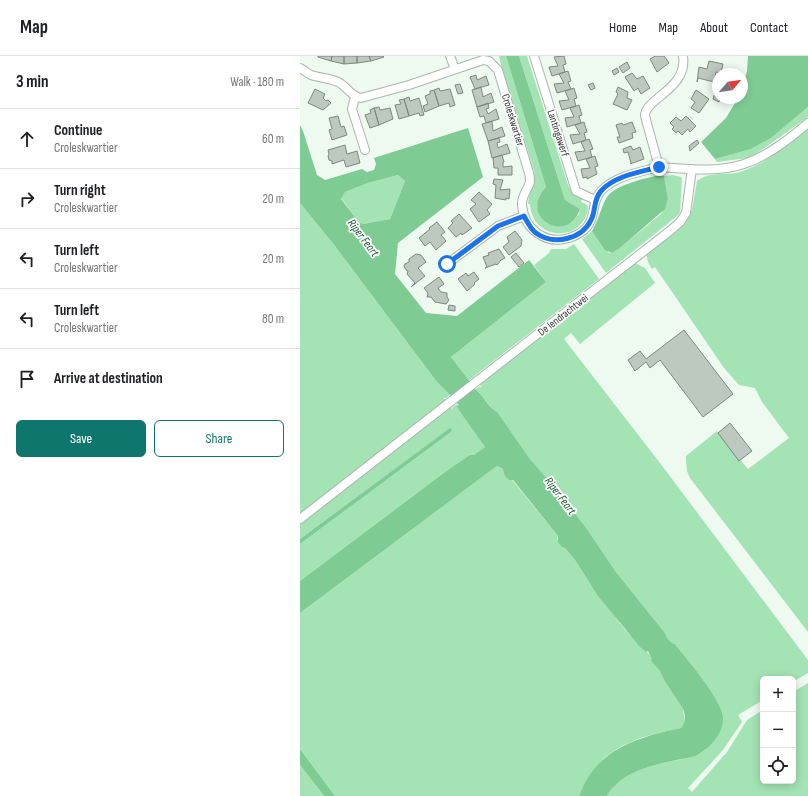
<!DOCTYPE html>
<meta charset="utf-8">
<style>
body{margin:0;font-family:"Sofia Sans Condensed",sans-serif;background:#f2f2f2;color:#202124}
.controls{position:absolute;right:12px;bottom:12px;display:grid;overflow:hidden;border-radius:6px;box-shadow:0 2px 10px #0003}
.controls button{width:36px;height:36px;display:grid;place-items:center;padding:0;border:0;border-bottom:1px solid #e0e0e0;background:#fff;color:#202124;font:20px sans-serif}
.compass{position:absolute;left:412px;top:12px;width:36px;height:36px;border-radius:50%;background:#fff;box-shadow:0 2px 10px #0003;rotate:61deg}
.stop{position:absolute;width:12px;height:12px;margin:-9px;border:3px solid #1a73e8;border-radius:50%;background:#fff}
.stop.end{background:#1a73e8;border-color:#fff;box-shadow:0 1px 4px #0008}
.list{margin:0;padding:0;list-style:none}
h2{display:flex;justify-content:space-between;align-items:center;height:52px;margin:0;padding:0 16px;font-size:17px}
h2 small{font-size:13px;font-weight:400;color:#757577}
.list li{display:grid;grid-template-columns:26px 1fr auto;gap:12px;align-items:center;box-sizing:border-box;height:60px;padding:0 16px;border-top:1px solid #e0e0e0}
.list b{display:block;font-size:15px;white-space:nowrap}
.list p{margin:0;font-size:13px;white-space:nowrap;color:#757577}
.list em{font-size:13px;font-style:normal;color:#757577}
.actions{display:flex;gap:8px;padding:12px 16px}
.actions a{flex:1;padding:9px 0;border:1px solid #0f766e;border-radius:6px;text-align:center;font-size:14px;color:#0f766e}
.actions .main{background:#0f766e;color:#fff}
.icon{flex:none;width:22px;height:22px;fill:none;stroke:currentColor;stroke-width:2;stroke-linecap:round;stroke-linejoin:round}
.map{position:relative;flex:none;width:508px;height:740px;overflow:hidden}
header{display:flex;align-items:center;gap:24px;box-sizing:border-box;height:56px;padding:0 20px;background:#fff;border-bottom:1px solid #e0e0e0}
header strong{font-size:19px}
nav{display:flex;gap:22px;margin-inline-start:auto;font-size:14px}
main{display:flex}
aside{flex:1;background:#fff}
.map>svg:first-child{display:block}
.green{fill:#a4e3b3}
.water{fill:#7ecb93;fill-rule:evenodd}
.building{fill:#bdc8bf;stroke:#7d887f}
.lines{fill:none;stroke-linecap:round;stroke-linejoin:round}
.minor-casing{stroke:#aab5ad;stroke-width:10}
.minor{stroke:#fff;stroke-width:8}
.route{stroke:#1a73e8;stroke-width:5}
.labels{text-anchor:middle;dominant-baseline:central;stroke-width:3.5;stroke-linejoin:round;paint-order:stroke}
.street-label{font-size:11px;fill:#313532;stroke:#fff}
.water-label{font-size:12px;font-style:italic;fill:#1a522e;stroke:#fff}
</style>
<header>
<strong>Map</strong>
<nav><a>Home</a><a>Map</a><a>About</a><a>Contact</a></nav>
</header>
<main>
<aside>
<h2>3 min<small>Walk · 180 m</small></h2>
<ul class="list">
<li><svg class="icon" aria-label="ahead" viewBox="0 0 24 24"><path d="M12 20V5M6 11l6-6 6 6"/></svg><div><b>Continue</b><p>Croleskwartier</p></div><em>60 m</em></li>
<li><svg class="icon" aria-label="right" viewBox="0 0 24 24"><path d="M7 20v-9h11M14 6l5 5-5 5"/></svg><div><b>Turn right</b><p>Croleskwartier</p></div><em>20 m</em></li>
<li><svg class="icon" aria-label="left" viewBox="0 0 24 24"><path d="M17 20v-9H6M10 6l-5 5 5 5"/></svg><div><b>Turn left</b><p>Croleskwartier</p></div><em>20 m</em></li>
<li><svg class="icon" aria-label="left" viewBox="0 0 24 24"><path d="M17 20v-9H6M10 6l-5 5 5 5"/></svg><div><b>Turn left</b><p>Croleskwartier</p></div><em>80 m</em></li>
<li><svg class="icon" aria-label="arrive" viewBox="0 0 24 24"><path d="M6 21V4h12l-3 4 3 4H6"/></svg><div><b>Arrive at destination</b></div></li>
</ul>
<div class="actions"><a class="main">Save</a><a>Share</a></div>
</aside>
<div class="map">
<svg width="508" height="740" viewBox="0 0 508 740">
<rect width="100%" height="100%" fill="#eef9f0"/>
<path class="green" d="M199,0H206L246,131L239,140L237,152L272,166L279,158L280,153L265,144L219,0H227L268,129L271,135L282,143L281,146L286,148L288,151C285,187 232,186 230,148H228C229,136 235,127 234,115L201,9Z
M508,51V61L463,93L448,102L417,106L415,103L451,93L471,82Z
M508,72V576L390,422L387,415L386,405V400L417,375L448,413L489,382L462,346L455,332L439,329L424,312L355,211L352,213L348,206L346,197L387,163L392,154L397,125C410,115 425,120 440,116C466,108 487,89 508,72Z
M98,119L105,125L90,163L63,168L59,166L41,142L45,136L68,127Z
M373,119L381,121L382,123L380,156L377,160L306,217L282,183L292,175L309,197H312L320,192L361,158L366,149L368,143L364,120Z
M0,147L35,190L137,326L150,339L146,342H143L146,344L0,458Z
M274,188L299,223L168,325L151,301L246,226L234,209L249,197L251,193H266Z
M335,207L345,212L355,227L280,288L271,277L264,283L360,407L508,604V617L493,626V623H463V644L438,659L442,666L423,694L388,732L392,736L427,696L447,664L463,654V725H493V636L508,627V740H307C321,716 352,709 378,704C387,702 396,701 404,695C408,692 411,685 414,681C417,677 421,672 422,668C427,650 387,602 375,588C370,587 367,582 365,577L316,516L287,473L230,403L198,357L194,355L179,336L175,334L179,331H182L179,328Z
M157,348L185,391L174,399L141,419L0,525V488L151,376L149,373L0,483V467L151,350L152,354L153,351Z
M197,410L203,413L258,480L257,483L275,504L291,529L325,574L351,600L352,603L350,604L360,615L364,624L383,653L385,665L384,669L381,672L375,674L366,675L340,682L322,690L314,695L304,702L282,732L279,740H35L0,693V557Z
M0,709L23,739L24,740H0Z"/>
<path class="water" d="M206,0H219L265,144L280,153C268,190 217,161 246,131Z
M448,0H508V51L471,82L451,93L415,103L401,86L426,62L438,42H442V33L447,15Z
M0,69L3,75L17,119L25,124L62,113L67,116L74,114L76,108L74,102L168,72L183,121L98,187L95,218L126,257L157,260L229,204L246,226L151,301L175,333C184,340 188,351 198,357L230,403L259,437L287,473L316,516L365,577C367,582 370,587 375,588C388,604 420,642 423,661C424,677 409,693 396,700C365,707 324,711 307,740H279C294,700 324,686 363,676C369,674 375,674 381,672C386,666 386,660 383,653L364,624L360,615L350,604L352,603L348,595L346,596L340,591L298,540L275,504L265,492L262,491L258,486V480L213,424H209L205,420L203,413L197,410L0,557V525L141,419L170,399H174L185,391L159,354L157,350L159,349L149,338L137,326L35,190L0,147ZM98,119L105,125L90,163L63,168L59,166L41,143L45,136L68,127Z
M356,120H364L368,143L365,153L320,192L312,197L305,194L292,175C298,165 302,149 307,141C316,129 342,123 356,120Z
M150,372L152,374L151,376L0,488V483Z
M0,693L35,740H24L0,709Z"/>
<path class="building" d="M18,0H32L31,5L18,1Z
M32,0H44V8L31,5Z
M44,0H57V7L44,8Z
M57,0H69L71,5L57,7Z
M69,0H83L84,1L71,5Z
M264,0L266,8L263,9L265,16L252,20L249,11L258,10L254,1Z
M355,0H364L369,7L357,16L350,3Z
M409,5L423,8L421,17L416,16L414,26L398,22L397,26L399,11L407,13Z
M327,6L330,12L323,17L319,11Z
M317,12L319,16L314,19L312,15Z
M268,15L271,25L268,26L271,33L257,37L254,28L264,27L259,18Z
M332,17L337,23L343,20L350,32L341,38L338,32L334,35L325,21Z
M176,19L177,24L186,20L189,29L175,33L170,21Z
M293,27L295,32L291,34L288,29Z
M160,28L163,37L158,38L155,29Z
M181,31L183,41L191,37L194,46L177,51L172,34Z
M318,31L328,36L327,42L332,44L327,54L313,48L318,38L316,36Z
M139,32L140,35L150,33L155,49L150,51L149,47L139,50L134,34Z
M274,32L277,42L274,43L276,50L262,54L259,45L269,44L265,35Z
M15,33L25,38L23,42L26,45L28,44L31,47L23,54L8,47Z
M134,34L139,50L125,56L123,50L128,48L125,40L130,38V35Z
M396,34L409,43L399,57L391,52L395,46L391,43Z
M415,37L418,39V42H421L419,46L413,43Z
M109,41L110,45L119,42L124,59L120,60L119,57L109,60L104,43Z
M104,43L109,60L99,63L95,49L101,48L99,44Z
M188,47L189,52L186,53L188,58L196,53L199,63L186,67L184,60L180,61L177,51Z
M279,49L282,59L279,60L281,67L267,71L265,62L274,61L270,52Z
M79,51L80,54L90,52L93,63L79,69L74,52Z
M74,52L79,69L70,72L65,59L71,57L70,54Z
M38,60L41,71L44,70L47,79L32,84L29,74L32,73L29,62Z
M386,60L396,70L390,76L388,73L382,79L378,75L376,77L372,73L374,71L370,67L376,61L381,65Z
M192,65L193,75L202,71L205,80L188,85L182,68Z
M284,66L287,76L284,77L286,84L273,88L270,79L280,78L275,69Z
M332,66L336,76L332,77L333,82L319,87L317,81H320L316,69L322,67L323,69Z
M199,82L200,86L197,87L198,92L207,88L210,97L192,102L188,85Z
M289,83L293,93L290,94L292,101L278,105L275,96L285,95L281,86Z
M397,84L399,87L390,95L389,90Z
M45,89L47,98L57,95L60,107L46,111L44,104L32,108V105L29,104L28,100L29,98L28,94Z
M331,90L333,94L340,91L344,103L330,108L331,107L328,96L324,97L323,93Z
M202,99L204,106H203V111L212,110V119H198V112H194L193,102Z
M295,100L298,110L295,111L297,118L287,123V121L283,122L281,113L290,112L286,103Z
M194,123L203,124L200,134L210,133L209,143L206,142V144L195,142L196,129L193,128Z
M179,136L192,148L187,154L190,158L179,166L170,153L176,148L171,144Z
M159,158L172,172L162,179L161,177L156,181L148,172L153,167L151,165Z
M137,166L145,176L141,179L146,185L136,194L130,186L125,190L119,182L130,173L129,172Z
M215,175L222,184L221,190L209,199L203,191L209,186L207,181Z
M199,193L205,202L201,204L197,209L196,208L185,212L187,211L183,201L189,199L188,197Z
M216,197L224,207L219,211L211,201Z
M116,198L121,199L126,206L118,212L125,220L111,231L115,227L107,218L108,215L106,214L104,210L105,208L109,206V203Z
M174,216L179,223L174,227L175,228L167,235L158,223L166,217L168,220Z
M139,221L144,228L138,232L141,236L147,237V241L149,244L146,248L135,246L131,241H127L128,237L124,232Z
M149,249L155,250V255L148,254Z
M384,274L433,338L403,361L360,304L350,312L346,306L335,315L328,304L340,295L346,303Z
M430,367L452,395L439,405L418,377Z"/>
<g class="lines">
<defs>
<path id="minor" d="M150,0L155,13
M234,0L276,135L295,144
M383,0C388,33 345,42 345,60L359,111C387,113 417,117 444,108C468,100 489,83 508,67
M0,12C4,14 7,17 11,19C20,22 30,22 38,26C48,31 50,40 61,42L109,29L183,4L189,5L198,14L229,117C230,120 230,123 230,126C228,133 221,141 222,149C224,173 245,189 269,182C275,180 282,177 287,171C296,161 291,146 301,135C315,120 340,116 359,111
M55,41L52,53L65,94
M147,208L198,170L224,160
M0,463L371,174L380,166L386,157L392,113"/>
</defs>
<use href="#minor" class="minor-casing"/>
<use href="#minor" class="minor"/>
</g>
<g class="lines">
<path class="route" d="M147,208L198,170L224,160C227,165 231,174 236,177C254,190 282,183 291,164C296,155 293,144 301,135C314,120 340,116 359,111"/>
</g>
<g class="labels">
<g class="street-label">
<text transform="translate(213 64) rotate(73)">Croleskwartier</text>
<text transform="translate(258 77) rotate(72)">Lantingawerf</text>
<text transform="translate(263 259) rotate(-38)">De Iendrachtwei</text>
</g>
<g class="water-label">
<text transform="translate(63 182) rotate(53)">Riper Feart</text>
<text transform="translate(260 440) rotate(53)">Riper Feart</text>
</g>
</g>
</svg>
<div class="controls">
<button>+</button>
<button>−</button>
<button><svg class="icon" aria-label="locate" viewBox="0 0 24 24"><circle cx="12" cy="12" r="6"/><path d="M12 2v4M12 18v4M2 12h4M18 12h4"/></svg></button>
</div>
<svg class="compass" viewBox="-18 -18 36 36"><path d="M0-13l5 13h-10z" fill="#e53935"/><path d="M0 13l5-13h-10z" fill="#757577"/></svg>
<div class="stop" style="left:147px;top:208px"></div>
<div class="stop end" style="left:359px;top:111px"></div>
</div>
</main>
